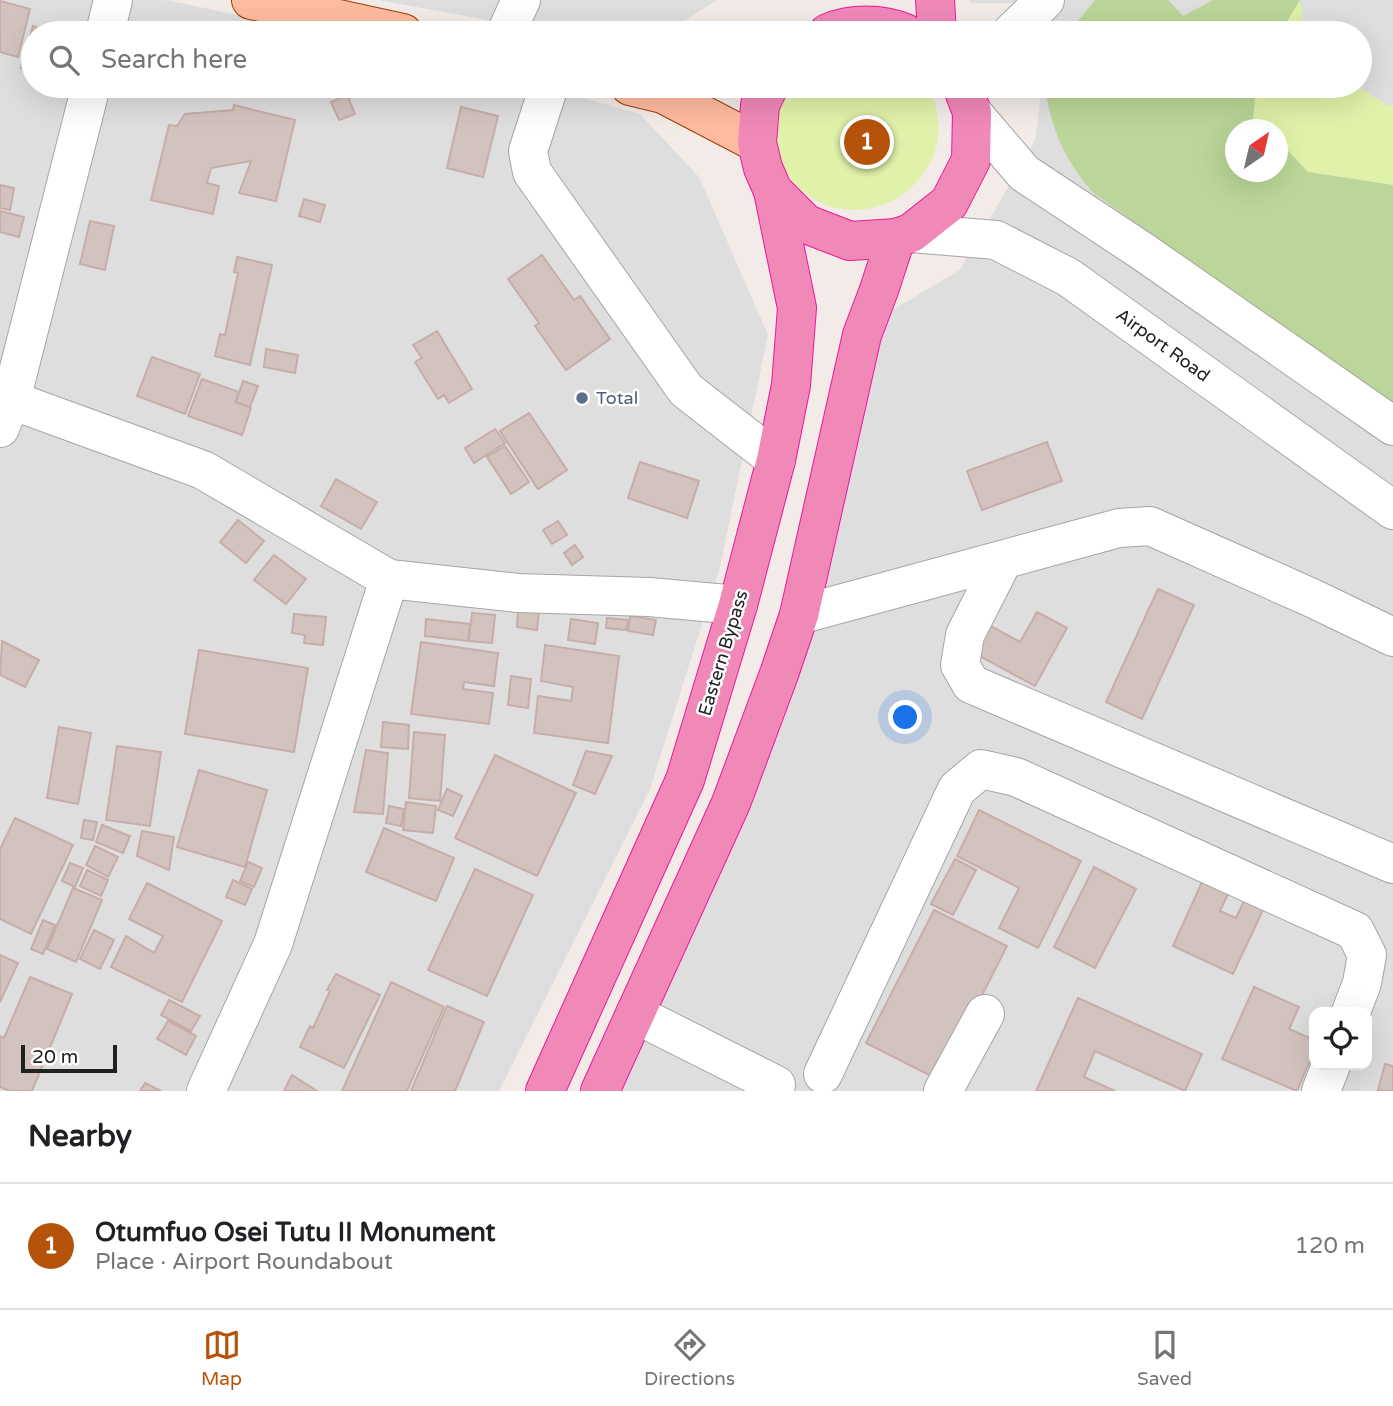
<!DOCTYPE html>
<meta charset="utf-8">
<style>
body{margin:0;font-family:"Varela Round",sans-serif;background:#f2f2f2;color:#202124}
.controls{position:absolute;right:21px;bottom:21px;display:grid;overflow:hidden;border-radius:14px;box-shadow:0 7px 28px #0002}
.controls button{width:63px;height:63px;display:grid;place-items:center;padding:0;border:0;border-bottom:2px solid #e0e0e0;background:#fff;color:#202124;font:35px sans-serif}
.compass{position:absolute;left:1225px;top:119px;width:63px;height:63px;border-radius:50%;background:#fff;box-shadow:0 7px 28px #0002;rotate:34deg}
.scale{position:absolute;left:21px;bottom:18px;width:96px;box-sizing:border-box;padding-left:7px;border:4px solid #212121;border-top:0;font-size:19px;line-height:24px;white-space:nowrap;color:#212121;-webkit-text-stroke:5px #fff;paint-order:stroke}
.you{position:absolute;left:906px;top:718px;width:24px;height:24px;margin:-18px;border:5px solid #fff;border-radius:50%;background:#1a73e8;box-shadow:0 0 0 10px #1a73e833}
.badge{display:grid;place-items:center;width:46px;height:46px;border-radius:50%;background:#b45309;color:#fff;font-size:23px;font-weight:700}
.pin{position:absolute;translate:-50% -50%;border:4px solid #fff;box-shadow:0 2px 7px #0006}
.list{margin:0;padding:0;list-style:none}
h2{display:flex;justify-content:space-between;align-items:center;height:91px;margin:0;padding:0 28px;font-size:30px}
h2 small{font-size:23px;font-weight:400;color:#757577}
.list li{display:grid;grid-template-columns:46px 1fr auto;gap:21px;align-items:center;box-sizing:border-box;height:126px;padding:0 28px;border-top:2px solid #e0e0e0}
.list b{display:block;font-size:26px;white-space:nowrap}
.list p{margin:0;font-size:23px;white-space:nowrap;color:#757577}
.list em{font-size:23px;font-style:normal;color:#757577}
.icon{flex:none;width:38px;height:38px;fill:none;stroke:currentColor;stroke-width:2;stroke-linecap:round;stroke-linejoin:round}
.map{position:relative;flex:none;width:1393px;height:1091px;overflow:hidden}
.search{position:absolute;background:#fff;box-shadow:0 7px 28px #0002;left:21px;right:21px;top:21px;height:77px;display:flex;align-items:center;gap:18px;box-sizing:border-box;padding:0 24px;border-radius:38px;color:#757577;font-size:26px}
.sheet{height:217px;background:#fff}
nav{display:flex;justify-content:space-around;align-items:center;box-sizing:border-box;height:98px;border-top:2px solid #e0e0e0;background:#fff;font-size:19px;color:#757577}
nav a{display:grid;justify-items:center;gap:4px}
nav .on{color:#b45309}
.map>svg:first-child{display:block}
.residential{fill:#dfdede;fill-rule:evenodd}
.grass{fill:#e0f1a9}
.forest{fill:#bbd698}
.building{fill:#d3c3bf;stroke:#c6ada8;stroke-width:2}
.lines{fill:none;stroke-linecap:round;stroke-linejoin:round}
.minor-casing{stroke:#a5a5a5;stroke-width:40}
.major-casing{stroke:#9e3e00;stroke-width:40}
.highway-casing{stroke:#ee179c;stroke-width:40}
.minor{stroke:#fff;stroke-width:38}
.major{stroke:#ffbb9f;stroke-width:38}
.highway{stroke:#f088b8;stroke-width:38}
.service-dot{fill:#5c6f8a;stroke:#fff;stroke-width:2.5}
.labels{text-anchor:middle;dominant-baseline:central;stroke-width:5;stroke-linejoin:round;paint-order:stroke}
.street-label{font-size:18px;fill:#212121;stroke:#fff}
.service-label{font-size:18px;fill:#4e5e75;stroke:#fff;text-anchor:start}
</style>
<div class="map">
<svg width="1393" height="1091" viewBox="0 0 1393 1091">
<rect width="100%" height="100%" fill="#f2ebe7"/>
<path class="residential" d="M0,0H166L323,33H33V86H540L640,114L699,177L768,335L720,567L650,789L499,1091H0Z
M379,0H717L665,33H558Z
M968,0H1393V1091H609L889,312L960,270L1035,141L1042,86H1360V33H1048L1016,3H971ZM1236,130H1278V172H1236ZM1314,1012H1367V1065H1314Z"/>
<path class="grass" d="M1300,0L1305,33H1280Z
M782,86H927C975,174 859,255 792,181C782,170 773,153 772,138C771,122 779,102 782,86Z
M1256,86H1358L1388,106L1393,105V185L1308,172L1278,140V130L1268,129L1253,121Z"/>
<path class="forest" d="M1095,0H1168L1183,16L1213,0H1300L1280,33H1068Z
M1044,86H1256L1253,121L1268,129L1236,130V172H1278V140L1308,172L1393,185V404L1092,192C1061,153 1054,134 1044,86Z"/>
<path class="building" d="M0,1L30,9L18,57L0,52Z
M33,26L48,33H33V71L21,68Z
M347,95L355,114L339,120L331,102Z
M234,105L295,120L276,201L239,193L251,161L211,168L207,183L219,186L213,214L151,200L169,125L177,126L185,114L233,110Z
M461,107L498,116L483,177L447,168Z
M0,185L14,188L10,210L0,208Z
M304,199L325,205L320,222L299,216Z
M0,211L24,217L19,237L0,232Z
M90,221L114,226L105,270L80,264Z
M542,255L574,300L580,296L610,339L566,370L535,326L539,323L508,279Z
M237,257L272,265L250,365L215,356L220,334L225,335L238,273L234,272Z
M437,331L472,389L449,403L444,395L438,399L415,362L422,358L413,345Z
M266,349L298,355L295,373L264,367Z
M152,357L200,374L185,414L137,396Z
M202,379L239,392L235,402L251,408L242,435L188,416Z
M243,381L258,386L250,407L236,402Z
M529,413L567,470L538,489L500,431Z
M495,429L505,443L474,463L465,448Z
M1047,442L1062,481L982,510L967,471Z
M505,446L529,482L511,494L487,457Z
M640,462L699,481L687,518L628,498Z
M336,479L377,502L361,529L321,506Z
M238,520L264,541L246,563L220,542Z
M558,521L567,535L552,544L543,530Z
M575,545L583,557L572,565L564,553Z
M274,555L306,579L286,604L254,580Z
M1158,589L1194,605L1142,719L1106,702Z
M518,609L539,611L537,630L517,627Z
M1037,612L1067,628L1035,686L965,648L980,620L1020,642Z
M472,613L495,615L492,643L469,641Z
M294,614L326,617L323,645L304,643L305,635L292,633Z
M630,616L656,620L653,635L628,631Z
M607,618L628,620L626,630L606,628Z
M426,619L470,624L468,641L425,636Z
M571,619L598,623L595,644L568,640Z
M2,641L39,660L25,687L0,675Z
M421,642L498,653L494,686L464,682L463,689L493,693L489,724L411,714Z
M545,645L619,656L608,743L534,733L538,696L571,701L573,687L541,681Z
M199,650L308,668L294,752L185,734Z
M511,676L531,679L528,708L508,705Z
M383,722L409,725L408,749L381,747Z
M59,727L91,733L78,804L47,798Z
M414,732L445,735L440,801L409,798Z
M117,746L161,752L150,826L106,820Z
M366,750L388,753L383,814L354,812Z
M586,751L612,756L595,794L573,785Z
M495,755L576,793L537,876L455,838Z
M199,770L267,790L245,867L177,847Z
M447,789L462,796L453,816L438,810Z
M406,802L436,806L433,833L403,830Z
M389,806L404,809L401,826L386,823Z
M979,810L1081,861L1038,948L999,928L1019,888L957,856Z
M15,818L73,845L31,934L0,919V849Z
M84,820L97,822L93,840L81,838Z
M102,825L130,836L123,853L96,842Z
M384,828L454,858L436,901L366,872Z
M142,831L174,837L169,870L137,856Z
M95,846L118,857L108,877L86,865Z
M955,859L976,870L953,915L931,904Z
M248,862L262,868L254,887L240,881Z
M70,863L83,868L75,887L62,881Z
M1094,867L1136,889L1095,968L1054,947Z
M475,869L533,895L487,996L428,970Z
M87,870L108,880L101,896L80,886Z
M233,880L252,889L245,905L226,897Z
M1202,882L1228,894L1220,911L1236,918L1244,901L1263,910L1233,974L1173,946Z
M147,883L222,921L182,1002L111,967L126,936L154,953L163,936L129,919Z
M73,888L102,900L76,962L47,949Z
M934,910L1007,946L939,1080L866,1043Z
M43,920L55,925L43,954L31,949Z
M94,930L114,940L100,969L80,959Z
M0,955L18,963L0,1002Z
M336,974L380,995L344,1068L300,1047L310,1026L313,1028L330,991L327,990Z
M30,977L72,994L32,1091H10L0,1087V1036L4,1038Z
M391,982L444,1007L407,1091H342Z
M1254,987L1299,1007L1289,1029L1314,1040V1051L1297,1091L1222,1059Z
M1078,998L1202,1054L1185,1091L1095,1051L1084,1077L1115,1091H1036Z
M169,1000L200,1016L191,1031L161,1015Z
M447,1006L484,1022L455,1091H411Z
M168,1021L196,1036L186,1055L157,1039Z
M1385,1064L1393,1066V1091L1378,1090Z
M292,1075L317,1091H284Z
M145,1083L161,1091H140Z"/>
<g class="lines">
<defs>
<path id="minor" d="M105,33L113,0
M506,33L521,0
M1011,33L1045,0
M549,86L528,151L532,172L686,390L776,460
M972,112L1024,173L1142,251L1393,426
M911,233L996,240L1068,277L1393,510
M11,400L203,470L389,579L518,593L649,597L738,605
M0,428L11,400L91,86
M1003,560L965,635L960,665L971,684L1393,864
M799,615L1119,528L1150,526L1312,598L1393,637
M635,1014L776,1085
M823,1074L957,789L981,769L1016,777L1355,931L1367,955L1362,983L1351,1012
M206,1091L273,944L389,579
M943,1091L985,1014
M1321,1091L1331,1065"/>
<path id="major" d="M251,0L403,33
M630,86L663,94L757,143"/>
<path id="highway" d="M935,0L937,33
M828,33C851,23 881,23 905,33
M769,86L760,105L757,143L763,168L773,191L806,224L850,241L896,238L911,233L949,203L971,160L972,112L962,86
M545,1091L685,780L738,605L776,460L791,385L797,308L773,191
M600,1091L731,803L779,674L799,615L862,335L879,290L896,238"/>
</defs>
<use href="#minor" class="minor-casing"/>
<use href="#major" class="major-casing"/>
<use href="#highway" class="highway-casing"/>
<use href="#minor" class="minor"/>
<use href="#major" class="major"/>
<use href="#highway" class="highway"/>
</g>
<circle class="service-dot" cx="582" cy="398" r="7"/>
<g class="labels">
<g class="street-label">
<text transform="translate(1163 345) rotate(36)">Airport Road</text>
<text transform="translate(723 653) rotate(-73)">Eastern Bypass</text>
</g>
<g class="service-label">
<text x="596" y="398">Total</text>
</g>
</g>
</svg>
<div class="controls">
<button><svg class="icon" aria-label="locate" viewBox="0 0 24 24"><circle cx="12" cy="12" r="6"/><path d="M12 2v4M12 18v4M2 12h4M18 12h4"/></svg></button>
</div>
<svg class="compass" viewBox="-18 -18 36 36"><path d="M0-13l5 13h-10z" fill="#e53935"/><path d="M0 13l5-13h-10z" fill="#757577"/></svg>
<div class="scale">20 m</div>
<div class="you"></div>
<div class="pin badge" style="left:867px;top:142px">1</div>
<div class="search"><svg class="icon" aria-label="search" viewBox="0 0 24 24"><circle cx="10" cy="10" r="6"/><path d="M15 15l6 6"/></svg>Search here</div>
</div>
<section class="sheet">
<h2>Nearby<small></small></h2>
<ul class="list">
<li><span class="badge">1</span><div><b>Otumfuo Osei Tutu II Monument</b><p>Place · Airport Roundabout</p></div><em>120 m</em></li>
</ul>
</section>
<nav>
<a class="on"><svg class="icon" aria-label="map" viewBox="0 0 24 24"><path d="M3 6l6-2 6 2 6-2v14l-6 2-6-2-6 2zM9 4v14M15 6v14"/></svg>Map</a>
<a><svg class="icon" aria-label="directions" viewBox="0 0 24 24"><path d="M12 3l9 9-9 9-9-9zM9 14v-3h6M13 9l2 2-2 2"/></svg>Directions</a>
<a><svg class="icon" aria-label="saved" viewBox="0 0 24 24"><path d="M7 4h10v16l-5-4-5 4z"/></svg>Saved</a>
</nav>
